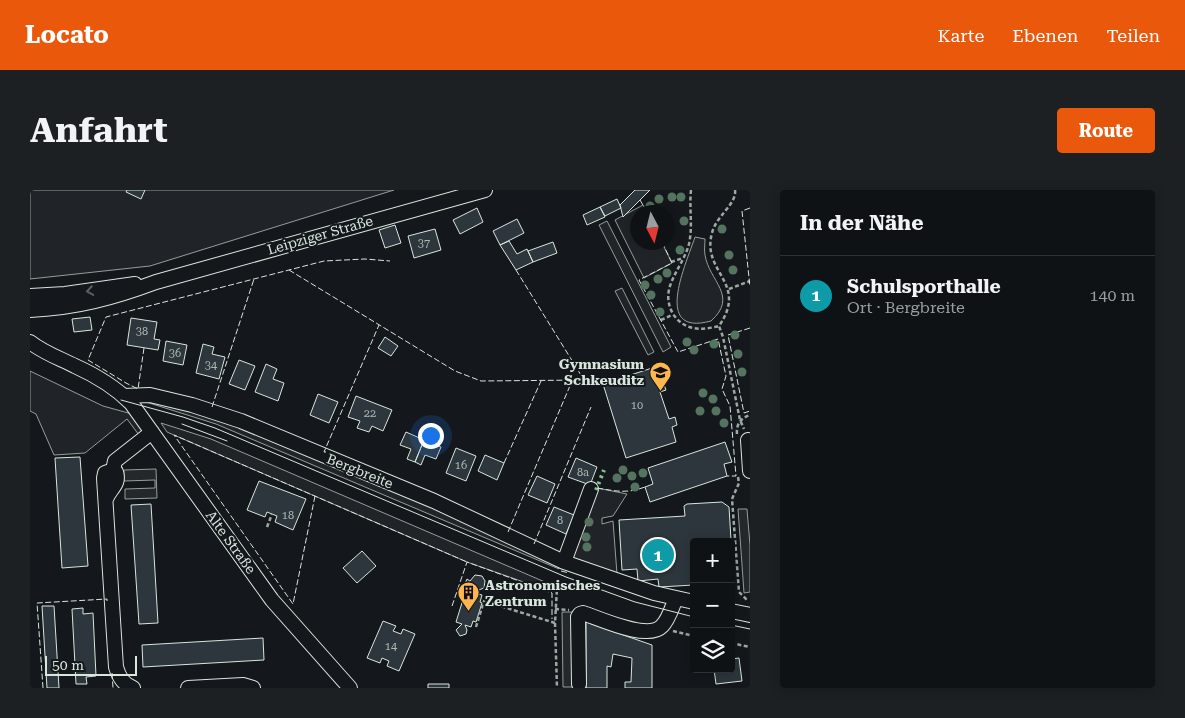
<!DOCTYPE html>
<html lang="de">
<meta charset="utf-8">
<style>
body{margin:0;font-family:"Roboto Serif",serif;background:#1d2022;color:#f1f3f6}
.controls{position:absolute;right:15px;bottom:15px;display:grid;overflow:hidden;border-radius:5px;box-shadow:0 2px 12px #0003}
.controls button{width:45px;height:45px;display:grid;place-items:center;padding:0;border:0;border-bottom:1px solid #2f3234;background:#0f1215;color:#f1f3f6;font:25px sans-serif}
.compass{position:absolute;left:600px;top:15px;width:45px;height:45px;border-radius:50%;background:#0f1215;box-shadow:0 2px 12px #0003;rotate:173deg}
.scale{position:absolute;left:15px;bottom:12px;width:92px;box-sizing:border-box;padding-left:5px;border:2px solid #d8e6dc;border-top:0;font-size:14px;line-height:18px;white-space:nowrap;color:#d8e6dc;-webkit-text-stroke:4px #14181c;paint-order:stroke}
.you{position:absolute;left:400px;top:245px;width:18px;height:18px;margin:-12px;border:4px solid #fff;border-radius:50%;background:#1a73e8;box-shadow:0 0 0 8px #1a73e833}
.badge{display:grid;place-items:center;width:32px;height:32px;border-radius:50%;background:#ea580c;color:#fff;font-size:16px;font-weight:700}
.pin{position:absolute;translate:-50% -50%;border:2px solid #fff;box-shadow:0 1px 5px #0006}
.list{margin:0;padding:0;list-style:none}
h2{display:flex;justify-content:space-between;align-items:center;height:65px;margin:0;padding:0 20px;font-size:21px}
h2 small{font-size:16px;font-weight:400;color:#9b9ea0}
.list li{display:grid;grid-template-columns:32px 1fr auto;gap:15px;align-items:center;box-sizing:border-box;height:80px;padding:0 20px;border-top:1px solid #2f3234}
.list b{display:block;font-size:19px;white-space:nowrap}
.list p{margin:0;font-size:16px;white-space:nowrap;color:#9b9ea0}
.list em{font-size:16px;font-style:normal;color:#9b9ea0}
.icon{flex:none;width:28px;height:28px;fill:none;stroke:currentColor;stroke-width:2;stroke-linecap:round;stroke-linejoin:round}
.map{position:relative;flex:none;width:720px;height:498px;overflow:hidden;border-radius:5px}
header{display:flex;align-items:center;gap:30px;box-sizing:border-box;height:70px;padding:0 25px;background:#ea580c;color:#fff}
header strong{font-size:24px}
nav{display:flex;gap:28px;margin-inline-start:auto;font-size:18px}
.intro{display:flex;align-items:center;justify-content:space-between;box-sizing:border-box;height:120px;padding:0 30px}
h1{margin:0;font-size:35px}
.button{padding:12px 22px;border-radius:5px;background:#ea580c;color:#fff;font-size:18px;font-weight:700}
main{display:flex;gap:30px;padding:0 30px}
aside{flex:1;background:#0f1215;border-radius:5px;box-shadow:0 2px 12px #0003}
.map>svg:first-child{display:block}
.green{fill:#202428;stroke:#939e99}
.parking{fill:#24282b;stroke:#939e99}
.building{fill:#2c363c;stroke:#d8e6dc}
.lines{fill:none;stroke-linecap:round;stroke-linejoin:round}
.minor-casing{stroke:#d8e6dc;stroke-width:16}
.path{stroke:#9da8a2;stroke-width:2.5;stroke-dasharray:4 2.5;stroke-linecap:butt}
.minor{stroke:#14181c;stroke-width:14}
.tram{stroke:#d8e6dc;stroke-width:1}
.hedge{stroke:#8ac095;stroke-width:4;stroke-dasharray:2.5 4;stroke-linecap:butt}
.fence{stroke:#d8e6dc;stroke-width:1;stroke-dasharray:6 2.5;stroke-linecap:butt}
.tree{fill:#55745f}
.oneway{stroke:#59605f}
.labels{text-anchor:middle;dominant-baseline:central;stroke-width:4;stroke-linejoin:round;paint-order:stroke}
.number-label{font-size:11px;fill:#adbab4}
.street-label{font-size:14px;fill:#d8e6dc;stroke:#14181c}
.poi-label{font-size:14px;font-weight:bold;fill:#d8e6dc;stroke:#14181c;text-anchor:end}
</style>
<header>
<strong>Locato</strong>
<nav><a>Karte</a><a>Ebenen</a><a>Teilen</a></nav>
</header>
<div class="intro"><h1>Anfahrt</h1><a class="button">Route</a></div>
<main>
<div class="map">
<svg width="720" height="498" viewBox="0 0 720 498">
<rect width="100%" height="100%" fill="#14181c"/>
<path class="green" d="M0,0H364L120,76L0,89Z
M613,15L617,22H608V52L632,53L642,73L614,88L585,30Z
M577,31L641,157L633,162L569,35Z
M665,47L675,49C675,54 674,60 675,65C679,91 709,106 681,131C622,147 656,74 665,47Z
M592,98L624,162L618,165L585,101Z
M0,181L73,216L102,224L114,241L109,245L97,229L55,263L24,265L6,224L0,221Z
M119,208L236,246L484,353L530,376L529,379L186,234L116,212Z
M131,233L181,249L522,395V402L437,372L137,242Z
M567,298L597,304L583,326L572,328V334L583,331L587,384L539,369Z"/>
<path class="parking" d="M126,279L127,308L95,309V299L125,298V290L94,291V280Z
M708,319H717L720,355V402L714,403Z
M532,422H543V497H533Z"/>
<path class="building" d="M97,0H115L111,9L96,2Z
M605,0H620L593,27L590,15Z
M587,9L591,18L575,26L570,17Z
M570,17L575,27L557,35L553,25Z
M447,18L453,32L430,44L423,30Z
M487,29L494,43L470,55L463,41Z
M365,35L371,53L355,58L349,40Z
M405,39L411,60L384,68L378,46Z
M479,51L487,64L497,59L503,72L486,80L470,55Z
M523,52L527,63L503,72L498,61Z
M60,127L62,140L44,142L42,129Z
M101,128L127,132L124,149L130,150L128,160L97,155Z
M355,147L368,156L361,166L348,158Z
M136,151L157,155L153,175L133,171Z
M173,154L184,157L182,164L195,167L189,189L166,183Z
M209,170L225,176L215,200L199,194Z
M236,174L247,179L243,189L254,193L248,211L225,202Z
M622,178L627,194L633,192L636,200L630,202L639,229L645,227L647,235L642,237L646,252L596,268L573,194Z
M288,204L308,212L299,233L280,225Z
M326,206L362,220L353,241L342,236L339,242L327,238L330,231L318,227Z
M376,242L394,250L385,272L377,269L381,259L370,255Z
M394,250L411,257L406,269L395,265L391,275L385,272Z
M695,252L702,272L694,274L697,286L620,312L615,297L623,294L618,278Z
M426,258L446,266L436,291L416,283Z
M455,265L474,273L467,290L448,281Z
M50,267L58,376L32,378L25,268Z
M546,268L567,277L560,295L538,287Z
M507,286L525,294L517,313L498,305Z
M229,291L276,309L263,340L245,332L247,326L237,322L235,327L217,320Z
M692,312L699,317L701,350H693V352H664V395L629,397L628,389L608,391L607,379L592,380L589,330L655,326L654,316L657,314Z
M121,314L128,433L109,434L101,315Z
M524,317L544,325L536,344L516,335Z
M332,361L346,376L327,393L313,378Z
M445,385L452,386L455,391L454,398L446,401L445,403L452,405L450,412L452,413L446,432L443,431L441,437L435,435L437,440L436,444L430,446L426,440L432,434L426,432L436,400L433,399L437,389L440,391Z
M12,416H24L29,498H17Z
M53,418V424L63,423L66,486L56,487L57,494H46L42,419Z
M353,431L366,436L363,441L371,444L373,439L385,444L369,481L357,476L359,471L352,468L350,473L337,468Z
M556,432L622,455V498H595V492H601L602,468L583,464L581,477L577,476V498H556Z
M233,448L234,470L113,477L112,455Z
M709,468L712,491L686,494L684,479H701V469Z
M398,494H419V498H398Z"/>
<g class="lines">
<defs>
<path id="minor" d="M0,106L35,104L105,94
M0,120C46,118 83,108 126,92L455,0
M0,152C14,163 29,168 45,176C65,185 85,197 101,213L242,410L320,498
M94,206L120,205L162,215L211,231L404,311L534,372L624,403L664,412
M718,250L720,281
M83,280L85,271L122,242
M76,309C80,298 90,295 86,282L83,280L75,283L74,288L86,477C89,487 93,494 103,498
M534,372L561,299
M701,421L720,425
M549,494L548,427L550,424L553,423C571,429 618,451 632,436C639,429 642,417 646,408
M158,498L213,495L223,498"/>
</defs>
<use href="#minor" class="minor-casing"/>
<path class="path" d="M661,0C659,18 663,36 659,54C655,69 645,81 640,96C634,114 644,134 663,138C671,140 681,138 689,136
M705,0C707,14 686,26 682,43C671,83 719,92 689,136L693,147L710,230L714,239
M641,72L653,68
M699,99L720,91
M631,130L642,125
M707,244C706,234 711,228 720,225
M708,287L709,293L702,309L709,402L718,411
M237,337L242,324
M525,419L539,420
M525,433L527,498
M446,437L454,411L525,433L527,398
M643,441L664,446
M701,453L720,457"/>
<use href="#minor" class="minor"/>
<path class="tram" d="M91,210L153,227L185,238L536,387L605,412L664,427
M152,234L197,251
M701,435L720,439"/>
<path class="hedge" d="M566,300L574,280"/>
<path class="fence" d="M610,10L617,22
M720,18L712,21L720,97
M632,52L642,73L609,90L648,162L688,149L696,186L692,199L700,216L706,286H697
M259,80L425,181L451,191L554,190
M486,80L554,190
M720,138L698,145L714,223L720,221
M114,158L108,199L96,193L58,170L76,127L294,71L335,69L360,71
M182,217L224,89
M296,262H294L349,135
M474,273L511,191
M567,298C586,301 596,304 615,297
M285,306L263,414L144,245L437,372
M478,342L542,191
M504,354L561,217
M531,381L539,383
M527,394L534,397L533,400
M422,416L437,372L522,403V429
M82,483L83,498
M13,498L7,413L77,409V411"/>
</g>
<g class="tree">
<circle cx="642" cy="7" r="4.5"/>
<circle cx="651" cy="7" r="4.5"/>
<circle cx="629" cy="9" r="4.5"/>
<circle cx="620" cy="16" r="4.5"/>
<circle cx="654" cy="31" r="4.5"/>
<circle cx="692" cy="39" r="4.5"/>
<circle cx="650" cy="60" r="4.5"/>
<circle cx="699" cy="65" r="4.5"/>
<circle cx="703" cy="80" r="4.5"/>
<circle cx="637" cy="83" r="4.5"/>
<circle cx="628" cy="89" r="4.5"/>
<circle cx="615" cy="95" r="4.5"/>
<circle cx="621" cy="105" r="4.5"/>
<circle cx="630" cy="122" r="4.5"/>
<circle cx="705" cy="145" r="4.5"/>
<circle cx="657" cy="152" r="4.5"/>
<circle cx="684" cy="154" r="4.5"/>
<circle cx="664" cy="160" r="4.5"/>
<circle cx="708" cy="164" r="4.5"/>
<circle cx="712" cy="182" r="4.5"/>
<circle cx="673" cy="203" r="4.5"/>
<circle cx="683" cy="209" r="4.5"/>
<circle cx="670" cy="221" r="4.5"/>
<circle cx="686" cy="221" r="4.5"/>
<circle cx="694" cy="233" r="4.5"/>
<circle cx="593" cy="280" r="4.5"/>
<circle cx="613" cy="283" r="4.5"/>
<circle cx="602" cy="286" r="4.5"/>
<circle cx="587" cy="288" r="4.5"/>
<circle cx="605" cy="297" r="4.5"/>
<circle cx="559" cy="332" r="4.5"/>
<circle cx="556" cy="347" r="4.5"/>
<circle cx="557" cy="357" r="4.5"/>
</g>
<defs><path id="oneway-chevron" d="M-2-3.5L2.5 0L-2 3.5" fill="none" stroke-width="1.6" stroke-linecap="round" stroke-linejoin="round" transform="scale(1.25)"/></defs>
<use class="oneway" href="#oneway-chevron" transform="translate(60 101) rotate(171)"/>
<defs>
<symbol id="school-pin" viewBox="-11 -11 22 30"><path d="M0 17L-7.5 6A9.5 9.5 0 1 1 7.5 6Z" fill="#ffb74d" stroke="#14181c"/><path d="M0-5L7-2L0 1L-7-2ZM-4 1L0 2.5L4 1V4Q0 6-4 4Z" fill="#111"/></symbol>
<symbol id="building-pin" viewBox="-11 -11 22 30"><path d="M0 17L-7.5 6A9.5 9.5 0 1 1 7.5 6Z" fill="#ffb74d" stroke="#14181c"/><path d="M-4-6H4V6H1V3H-1V6H-4ZM-2.5-4.3h1.7v1.8h-1.7ZM.8-4.3h1.7v1.8H.8ZM-2.5-1h1.7V.8h-1.7ZM.8-1h1.7V.8H.8Z" fill="#111"/></symbol>
</defs>
<g fill-rule="evenodd">
<use href="#school-pin" x="618" y="170" width="25" height="34"/>
<use href="#building-pin" x="426" y="390" width="25" height="34"/>
</g>
<g class="labels">
<g class="number-label">
<text x="394" y="53">37</text>
<text x="112" y="141">38</text>
<text x="145" y="163">36</text>
<text x="181" y="175">34</text>
<text x="607" y="215">10</text>
<text x="340" y="223">22</text>
<text x="431" y="275">16</text>
<text x="553" y="282">8a</text>
<text x="258" y="325">18</text>
<text x="530" y="330">8</text>
<text x="361" y="456">14</text>
</g>
<g class="street-label">
<text transform="translate(290 45) rotate(-16)">Leipziger Straße</text>
<text transform="translate(330 281) rotate(22)">Bergbreite</text>
<text transform="translate(201 352) rotate(54)">Alte Straße</text>
</g>
<g class="poi-label">
<text x="614" y="174">Gymnasium<tspan x="614" dy="16">Schkeuditz</tspan></text>
<text x="455" y="395" text-anchor="start">Astronomisches<tspan x="455" dy="16">Zentrum</tspan></text>
</g>
</g>
</svg>
<div class="controls">
<button>+</button>
<button>−</button>
<button><svg class="icon" aria-label="layers" viewBox="0 0 24 24"><path d="M12 4l9 5-9 5-9-5zM3 14l9 5 9-5"/></svg></button>
</div>
<svg class="compass" viewBox="-18 -18 36 36"><path d="M0-13l5 13h-10z" fill="#e53935"/><path d="M0 13l5-13h-10z" fill="#9b9ea0"/></svg>
<div class="scale">50 m</div>
<div class="you"></div>
<div class="pin badge" style="left:628px;top:365px;background:#0f9aa8">1</div>
</div>
<aside>
<h2>In der Nähe<small></small></h2>
<ul class="list">
<li><span class="badge" style="background:#0f9aa8">1</span><div><b>Schulsporthalle</b><p>Ort · Bergbreite</p></div><em>140 m</em></li>
</ul>
</aside>
</main>
